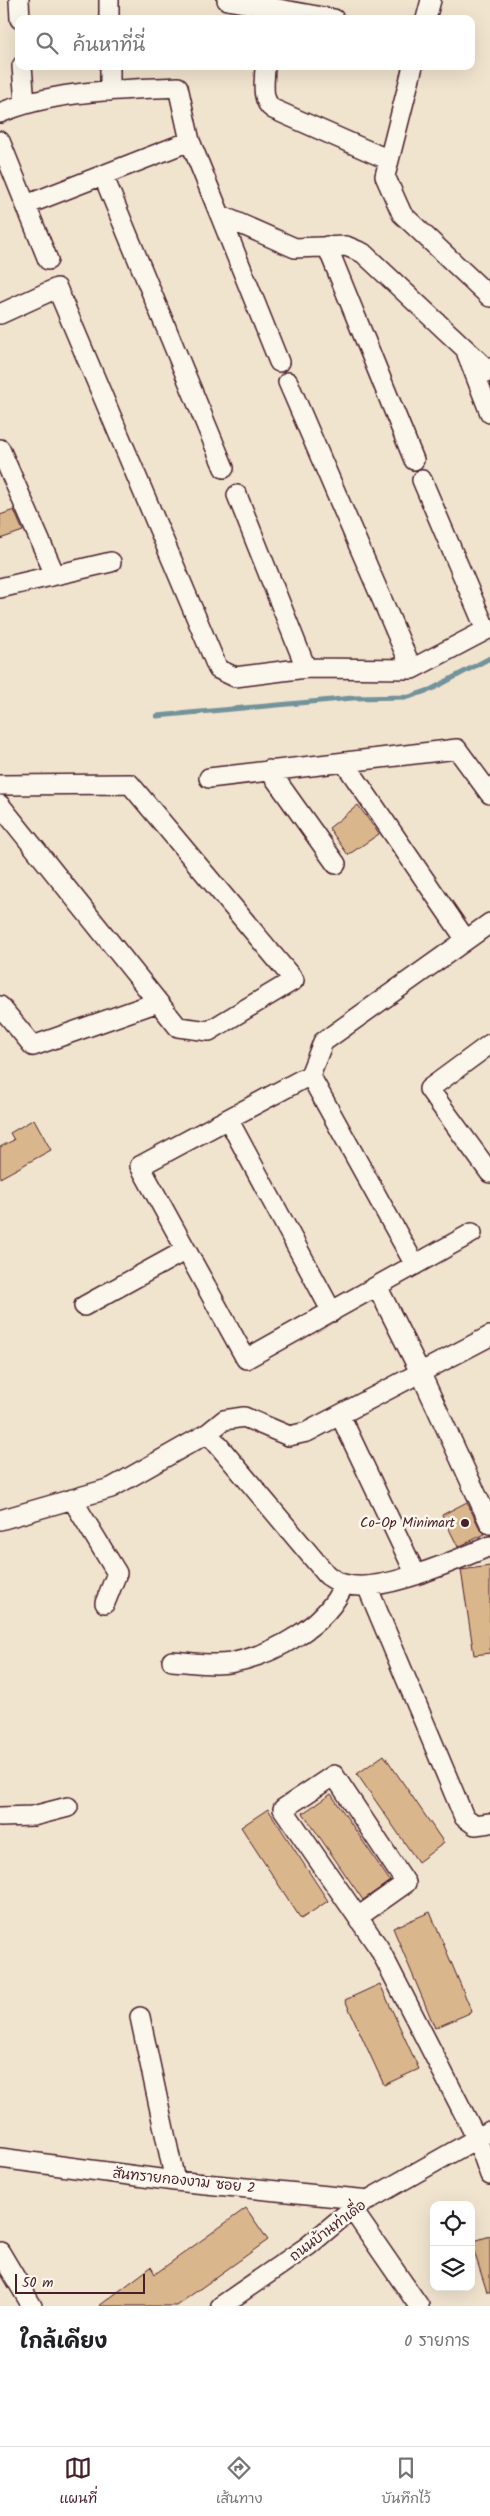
<!DOCTYPE html>
<html lang="th">
<meta charset="utf-8">
<style>
body{margin:0;font-family:Kalam,"Playpen Sans Thai",sans-serif;background:#f6f6f6;color:#202124}
.controls{position:absolute;right:15px;bottom:15px;display:grid;overflow:hidden;border-radius:10px;box-shadow:0 5px 20px #0002}
.controls button{width:45px;height:45px;display:grid;place-items:center;padding:0;border:0;border-bottom:1px solid #e0e0e0;background:#fff;color:#202124;font:25px sans-serif}
.scale{position:absolute;left:15px;bottom:12px;width:130px;box-sizing:border-box;padding-left:5px;border:2px solid #4a1f2b;border-top:0;font-size:14px;line-height:18px;white-space:nowrap;color:#4a1f2b;-webkit-text-stroke:4px #fbf7ec;paint-order:stroke}
.list{margin:0;padding:0;list-style:none}
h2{display:flex;justify-content:space-between;align-items:center;height:65px;margin:0;padding:0 20px;font-size:21px}
h2 small{font-size:16px;font-weight:400;color:#757577}
.icon{flex:none;width:28px;height:28px;fill:none;stroke:currentColor;stroke-width:2;stroke-linecap:round;stroke-linejoin:round}
.map{position:relative;flex:none;width:490px;height:2306px;overflow:hidden}
.search{position:absolute;background:#fff;box-shadow:0 5px 20px #0002;left:15px;right:15px;top:15px;height:55px;display:flex;align-items:center;gap:12px;box-sizing:border-box;padding:0 18px;border-radius:10px;color:#757577;font-size:19px}
.sheet{height:140px;background:#fff}
nav{display:flex;justify-content:space-around;align-items:center;box-sizing:border-box;height:70px;border-top:1px solid #e0e0e0;background:#fff;font-size:14px;color:#757577}
nav a{display:grid;justify-items:center;gap:2px}
nav .on{color:#4a1f2b}
.map>svg:first-child{display:block}
.lines{fill:none;stroke-linecap:round;stroke-linejoin:round}
.stream{stroke:#73939b;stroke-width:5}
.building{fill:#dab68c;stroke:#4a1f2b}
.minor-casing{stroke:#4a1f2b;stroke-width:22}
.minor{stroke:#fbf7ec;stroke-width:19}
.poi-dot{fill:#4a1f2b;stroke:#fbf7ec;stroke-width:2}
.labels{text-anchor:middle;dominant-baseline:central;stroke-width:5;stroke-linejoin:round;paint-order:stroke}
.poi-label{font-size:14px;fill:#4a1f2b;stroke:#fbf7ec;text-anchor:end}
.street-label{font-size:14px;fill:#4a1f2b;stroke:#fbf7ec}
</style>
<div class="map">
<svg width="490" height="2306" viewBox="0 0 490 2306">
<rect width="100%" height="100%" fill="#f1e4cf"/>
<filter id="ink" filterUnits="userSpaceOnUse"><feTurbulence type="fractalNoise" baseFrequency=".02" numOctaves="2"/><feDisplacementMap in="SourceGraphic" scale="10" xChannelSelector="R" yChannelSelector="G"/><feConvolveMatrix kernelMatrix="1 2 1 2 8 2 1 2 1" color-interpolation-filters="sRGB"/></filter>
<g filter="url(#ink)">
<g class="lines">
<path class="stream" d="M157,716L353,698L409,697L432,689L490,658"/>
</g>
<path class="building" d="M14,510L23,531L0,539V515Z
M358,805L379,834L348,855L329,828Z
M34,1119L51,1150L0,1178V1147L14,1140L10,1133Z
M467,1502L480,1529L485,1534L458,1547L442,1515Z
M490,1566V1653L474,1655L461,1570Z
M384,1755L444,1843L418,1862L357,1774Z
M331,1794L390,1881L363,1900L303,1813Z
M268,1809L328,1901L301,1919L241,1827Z
M430,1912L472,2012L435,2028L393,1928Z
M380,1984L419,2069L384,2085L345,2000Z
M246,2208L268,2240L176,2306H99L151,2267L155,2274Z
M490,2236V2292H487L471,2242Z"/>
<g class="lines">
<defs>
<path id="minor" d="M19,0L20,19
M109,0V19
M227,0L334,19
M426,19L431,0
M22,66L25,103
M110,66V91
M265,66C265,80 260,100 273,109L389,160
M413,66L385,176L402,214L490,297
M0,113C55,90 120,90 178,87L190,141L220,215L295,248L346,246L363,253L490,372
M0,141L48,260
M103,175L224,468
M26,205L190,141
M220,215L279,362
M327,246L414,460
M0,314L57,288L218,669L235,677L306,668L412,669L490,628
M467,354L490,413
M288,382L412,669
M0,449L55,575
M422,480L486,630
M237,495L306,668
M0,588L111,562
M344,762L466,940
M269,770L336,864
M209,778L457,749L490,794
M0,785L130,784L294,980L209,1031L178,1027L0,805
M0,1006L33,1046L158,1002
M490,1044L429,1089L490,1173
M310,1075L140,1166L246,1359L472,1233
M228,1119L332,1312
M415,1265L310,1075L323,1042L490,923
M377,1286L421,1374L490,1524
M84,1306L186,1250
M340,1415L416,1575
M208,1433L327,1575C332,1578 338,1583 344,1584C380,1595 455,1560 490,1546
M72,1499L117,1573L105,1603
M0,1520L111,1488L208,1433L224,1420L244,1417L289,1436L307,1432L490,1336
M367,1586L464,1817L475,1825L490,1823
M172,1661C190,1662 212,1666 230,1663C273,1655 327,1626 344,1584
M0,1817L33,1816L68,1807
M358,1917L406,1883L334,1775L283,1809L379,1948L477,2139L490,2175
M140,2017L175,2181
M0,2158L175,2181L369,2200
M352,2209L419,2306
M0,2252L32,2306
M221,2306L308,2246L352,2209L490,2131"/>
</defs>
<use href="#minor" class="minor-casing"/>
<use href="#minor" class="minor"/>
</g>
</g>
<circle class="poi-dot" cx="465" cy="1523" r="5"/>
<g class="labels">
<g class="poi-label">
<text x="455" y="1523">Co-Op Minimart</text>
</g>
<g class="street-label">
<text transform="translate(184 2181) rotate(6)">สันทรายกองงาม ซอย 2</text>
<text transform="translate(328 2231) rotate(-37)">ถนนบ้านท่าเดื่อ</text>
</g>
</g>
</svg>
<div class="controls">
<button><svg class="icon" aria-label="locate" viewBox="0 0 24 24"><circle cx="12" cy="12" r="6"/><path d="M12 2v4M12 18v4M2 12h4M18 12h4"/></svg></button>
<button><svg class="icon" aria-label="layers" viewBox="0 0 24 24"><path d="M12 4l9 5-9 5-9-5zM3 14l9 5 9-5"/></svg></button>
</div>
<div class="scale">50 m</div>
<div class="search"><svg class="icon" aria-label="search" viewBox="0 0 24 24"><circle cx="10" cy="10" r="6"/><path d="M15 15l6 6"/></svg>ค้นหาที่นี่</div>
</div>
<section class="sheet">
<h2>ใกล้เคียง<small>0 รายการ</small></h2>
<ul class="list">
</ul>
</section>
<nav>
<a class="on"><svg class="icon" aria-label="map" viewBox="0 0 24 24"><path d="M3 6l6-2 6 2 6-2v14l-6 2-6-2-6 2zM9 4v14M15 6v14"/></svg>แผนที่</a>
<a><svg class="icon" aria-label="directions" viewBox="0 0 24 24"><path d="M12 3l9 9-9 9-9-9zM9 14v-3h6M13 9l2 2-2 2"/></svg>เส้นทาง</a>
<a><svg class="icon" aria-label="saved" viewBox="0 0 24 24"><path d="M7 4h10v16l-5-4-5 4z"/></svg>บันทึกไว้</a>
</nav>
